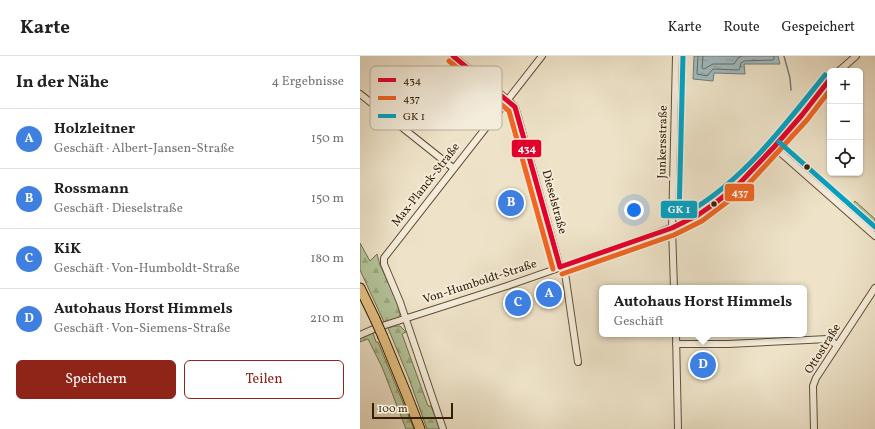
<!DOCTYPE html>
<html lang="de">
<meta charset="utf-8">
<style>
body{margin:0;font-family:Vollkorn,serif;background:#f2f2f2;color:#222}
.controls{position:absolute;right:12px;top:12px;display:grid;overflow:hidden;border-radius:6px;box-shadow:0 1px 3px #0004}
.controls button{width:36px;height:36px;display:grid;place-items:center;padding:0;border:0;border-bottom:1px solid #e0e0e0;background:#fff;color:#222;font:20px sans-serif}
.scale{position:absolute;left:12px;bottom:10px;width:81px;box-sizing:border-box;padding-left:4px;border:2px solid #351e03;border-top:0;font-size:11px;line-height:14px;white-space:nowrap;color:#351e03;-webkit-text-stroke:3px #f4eddc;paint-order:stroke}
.you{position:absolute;left:274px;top:154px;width:14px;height:14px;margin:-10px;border:3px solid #fff;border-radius:50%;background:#1a73e8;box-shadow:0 0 0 6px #1a73e833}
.badge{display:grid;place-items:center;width:26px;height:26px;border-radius:50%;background:#8f2418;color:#fff;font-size:13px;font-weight:700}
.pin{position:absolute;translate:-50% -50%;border:2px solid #fff;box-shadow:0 1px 4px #0006}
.popup{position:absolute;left:239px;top:229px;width:208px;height:52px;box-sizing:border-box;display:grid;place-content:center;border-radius:6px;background:#fff;filter:drop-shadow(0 1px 3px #0005);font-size:13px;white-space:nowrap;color:#767676}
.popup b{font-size:15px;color:#222}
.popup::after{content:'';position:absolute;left:50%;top:100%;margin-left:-8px;border:8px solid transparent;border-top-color:#fff}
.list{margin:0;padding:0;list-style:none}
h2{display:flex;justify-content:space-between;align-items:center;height:52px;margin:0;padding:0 16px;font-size:17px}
h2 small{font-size:13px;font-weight:400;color:#767676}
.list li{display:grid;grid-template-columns:26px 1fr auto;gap:12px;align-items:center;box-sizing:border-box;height:60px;padding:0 16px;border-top:1px solid #e0e0e0}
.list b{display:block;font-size:15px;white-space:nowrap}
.list p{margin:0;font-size:13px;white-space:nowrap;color:#767676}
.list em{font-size:13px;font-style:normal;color:#767676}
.actions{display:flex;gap:8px;padding:12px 16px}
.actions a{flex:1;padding:9px 0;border:1px solid #8f2418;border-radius:6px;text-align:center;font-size:14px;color:#8f2418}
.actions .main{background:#8f2418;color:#fff}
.icon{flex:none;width:22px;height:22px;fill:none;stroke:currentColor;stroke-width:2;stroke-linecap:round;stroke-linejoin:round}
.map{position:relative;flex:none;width:515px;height:373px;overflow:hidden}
header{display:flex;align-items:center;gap:24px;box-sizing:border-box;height:56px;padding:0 20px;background:#fff;border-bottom:1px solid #e0e0e0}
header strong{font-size:19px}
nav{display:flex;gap:22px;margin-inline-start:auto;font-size:14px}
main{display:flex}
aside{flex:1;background:#fff}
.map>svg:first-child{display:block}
.forest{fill:url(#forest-firs);stroke:#74714e}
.water{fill:url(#water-ripples);stroke:#757c75}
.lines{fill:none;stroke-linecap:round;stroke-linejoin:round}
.shore{stroke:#6a6c62;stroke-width:1}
.stream{stroke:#757c75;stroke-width:1.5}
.minor-casing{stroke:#634f34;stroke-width:8}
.highway-casing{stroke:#351e03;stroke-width:11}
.minor{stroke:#f4eddc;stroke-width:6}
.highway{stroke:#e7c284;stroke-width:9}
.highway-bridge-casing{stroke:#351e03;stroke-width:11;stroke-linecap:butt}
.highway-bridge{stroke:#e7c284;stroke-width:9}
.bus-1-casing{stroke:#f4eddc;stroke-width:8}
.bus-2-casing{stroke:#f4eddc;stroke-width:8}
.bus-3-casing{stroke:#f4eddc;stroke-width:8}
.bus-1{stroke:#e4002b;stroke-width:5}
.bus-2{stroke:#f26522;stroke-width:5}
.bus-3{stroke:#03a2c4;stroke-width:5}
.bus-dot{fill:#351e03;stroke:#f4eddc;stroke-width:1.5}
.labels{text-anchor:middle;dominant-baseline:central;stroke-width:4;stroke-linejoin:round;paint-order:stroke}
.street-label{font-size:12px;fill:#351e03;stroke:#f4eddc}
.key{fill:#f4eddc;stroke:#bbaf9b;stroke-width:1}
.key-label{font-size:11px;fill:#351e03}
.line-badge{stroke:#f4eddc;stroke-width:1.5}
.badge-label{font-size:11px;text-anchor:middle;font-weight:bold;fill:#fff}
</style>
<header>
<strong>Karte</strong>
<nav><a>Karte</a><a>Route</a><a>Gespeichert</a></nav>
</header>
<main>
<aside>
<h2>In der Nähe<small>4 Ergebnisse</small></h2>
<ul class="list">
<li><span class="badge" style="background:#3f7fe0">A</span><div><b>Holzleitner</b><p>Geschäft · Albert-Jansen-Straße</p></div><em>150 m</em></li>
<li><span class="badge" style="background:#3f7fe0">B</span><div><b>Rossmann</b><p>Geschäft · Dieselstraße</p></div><em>150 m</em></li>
<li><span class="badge" style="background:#3f7fe0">C</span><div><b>KiK</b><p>Geschäft · Von-Humboldt-Straße</p></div><em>180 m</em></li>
<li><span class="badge" style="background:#3f7fe0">D</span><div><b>Autohaus Horst Himmels</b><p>Geschäft · Von-Siemens-Straße</p></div><em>210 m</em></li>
</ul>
<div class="actions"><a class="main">Speichern</a><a>Teilen</a></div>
</aside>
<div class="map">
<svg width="515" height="373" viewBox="0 0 515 373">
<defs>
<pattern id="forest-firs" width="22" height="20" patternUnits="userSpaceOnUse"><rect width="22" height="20" fill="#b4c49a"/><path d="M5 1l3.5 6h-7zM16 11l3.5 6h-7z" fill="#9ba883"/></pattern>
<pattern id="water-ripples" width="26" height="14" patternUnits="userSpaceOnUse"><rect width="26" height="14" fill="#9fbbc1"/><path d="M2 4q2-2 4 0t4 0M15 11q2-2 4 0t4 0" fill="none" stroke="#8aa0a4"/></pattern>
</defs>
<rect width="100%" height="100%" fill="#eee3c9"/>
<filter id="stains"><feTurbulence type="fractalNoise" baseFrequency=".005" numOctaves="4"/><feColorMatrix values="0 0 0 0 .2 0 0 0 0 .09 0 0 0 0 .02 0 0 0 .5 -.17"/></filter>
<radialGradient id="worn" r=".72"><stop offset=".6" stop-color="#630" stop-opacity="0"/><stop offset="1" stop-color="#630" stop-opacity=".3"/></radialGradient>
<path class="forest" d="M495,145L515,163V174L490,153Z
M0,187L10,205L17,198L20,209L40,252V259L38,262L24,266L0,214Z
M35,270H40L46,276L42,278L68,350H71L80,373H67L48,320L28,272Z
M13,277L16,286H18L54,373H46L22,311L8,283L0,286V282Z"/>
<path class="water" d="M334,0H418L420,8H384L385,18L354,17L353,25L333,23Z"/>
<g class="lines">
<path class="shore" d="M338,0L337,18L347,20L353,13L379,14L380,12L381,7L384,5L413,4L414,3V0
M343,0L342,12L344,13L353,8H374L378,2L382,0"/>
<path class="stream" d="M424,0L430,22L431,34
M450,111L487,145
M495,152L515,170"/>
<defs>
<path id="minor" d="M93,0L148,44L155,51L158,61L200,211
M479,15L496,0
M0,38L93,112
M414,91L515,180
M204,210L218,306
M314,232L312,172L316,0
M316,278L318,373
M0,279L16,272L147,230L293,179C308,173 324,167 338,159C377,135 412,94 441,59C451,48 460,35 470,23
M316,288H368L468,283L477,289
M83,373L40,246L24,208V202L182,0
M454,373L453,330L456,322L515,232"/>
<path id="highway" d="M0,232L15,263
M23,281L46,337L60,373"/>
</defs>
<use href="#minor" class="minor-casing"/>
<use href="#highway" class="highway-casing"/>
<use href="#minor" class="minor"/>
<use href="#highway" class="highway"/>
<defs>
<path id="highway-bridge" d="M15,263L23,281"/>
</defs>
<use href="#highway-bridge" class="highway-bridge-casing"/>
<use href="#highway-bridge" class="highway-bridge"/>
<defs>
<path id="bus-1" d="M93,0L155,51L200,211
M200,211L312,172L338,159L354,148L378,129L414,91L442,59L470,23"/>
<path id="bus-2" d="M89,5L149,55L193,213
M202,218L314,179L342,165L383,134L447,64L470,34"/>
<path id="bus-3" d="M323,0L319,161C379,131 424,70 465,19
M419,86L515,171"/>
</defs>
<use href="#bus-1" class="bus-1-casing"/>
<use href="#bus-2" class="bus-2-casing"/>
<use href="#bus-3" class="bus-3-casing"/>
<use href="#bus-1" class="bus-1"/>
<use href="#bus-2" class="bus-2"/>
<use href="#bus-3" class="bus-3"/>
</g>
<g class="bus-dot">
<circle cx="447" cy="111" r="3.5"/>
<circle cx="354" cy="148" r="3.5"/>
</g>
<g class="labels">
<g class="street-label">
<text transform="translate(303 86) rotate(-89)">Junkersstraße</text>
<text transform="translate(66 129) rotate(-52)">Max-Planck-Straße</text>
<text transform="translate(194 146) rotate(75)">Dieselstraße</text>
<text transform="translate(120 226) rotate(-18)">Von-Humboldt-Straße</text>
<text transform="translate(463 293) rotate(-58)">Ottostraße</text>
</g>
</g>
<rect x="10" y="10" width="132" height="64" rx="6" class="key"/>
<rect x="18" y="22" width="18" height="4" fill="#e4002b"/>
<rect x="18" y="40" width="18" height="4" fill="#f26522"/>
<rect x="18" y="58" width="18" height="4" fill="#03a2c4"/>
<g class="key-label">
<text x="43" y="28">434</text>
<text x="43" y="46">437</text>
<text x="43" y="64">GK 1</text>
</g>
<g class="line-badge">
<rect x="151" y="83" width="31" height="19" rx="4" fill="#e4002b"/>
<rect x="364" y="127" width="31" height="19" rx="4" fill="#f26522"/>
<rect x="300" y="144" width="38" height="19" rx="4" fill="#03a2c4"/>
</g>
<g class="badge-label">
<text x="167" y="96">434</text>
<text x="380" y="140">437</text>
<text x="319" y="157">GK 1</text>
</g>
<rect width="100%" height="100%" filter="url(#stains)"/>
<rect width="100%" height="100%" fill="url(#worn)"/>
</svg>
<div class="controls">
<button>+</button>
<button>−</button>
<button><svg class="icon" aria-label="locate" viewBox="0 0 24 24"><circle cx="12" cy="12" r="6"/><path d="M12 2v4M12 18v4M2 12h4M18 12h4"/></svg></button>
</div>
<div class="scale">100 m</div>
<div class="you"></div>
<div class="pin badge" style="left:189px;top:238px;background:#3f7fe0">A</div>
<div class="pin badge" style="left:151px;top:147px;background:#3f7fe0">B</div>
<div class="pin badge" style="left:158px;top:247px;background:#3f7fe0">C</div>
<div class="pin badge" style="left:343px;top:309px;background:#3f7fe0">D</div>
<div class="popup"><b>Autohaus Horst Himmels</b>Geschäft</div>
</div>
</main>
